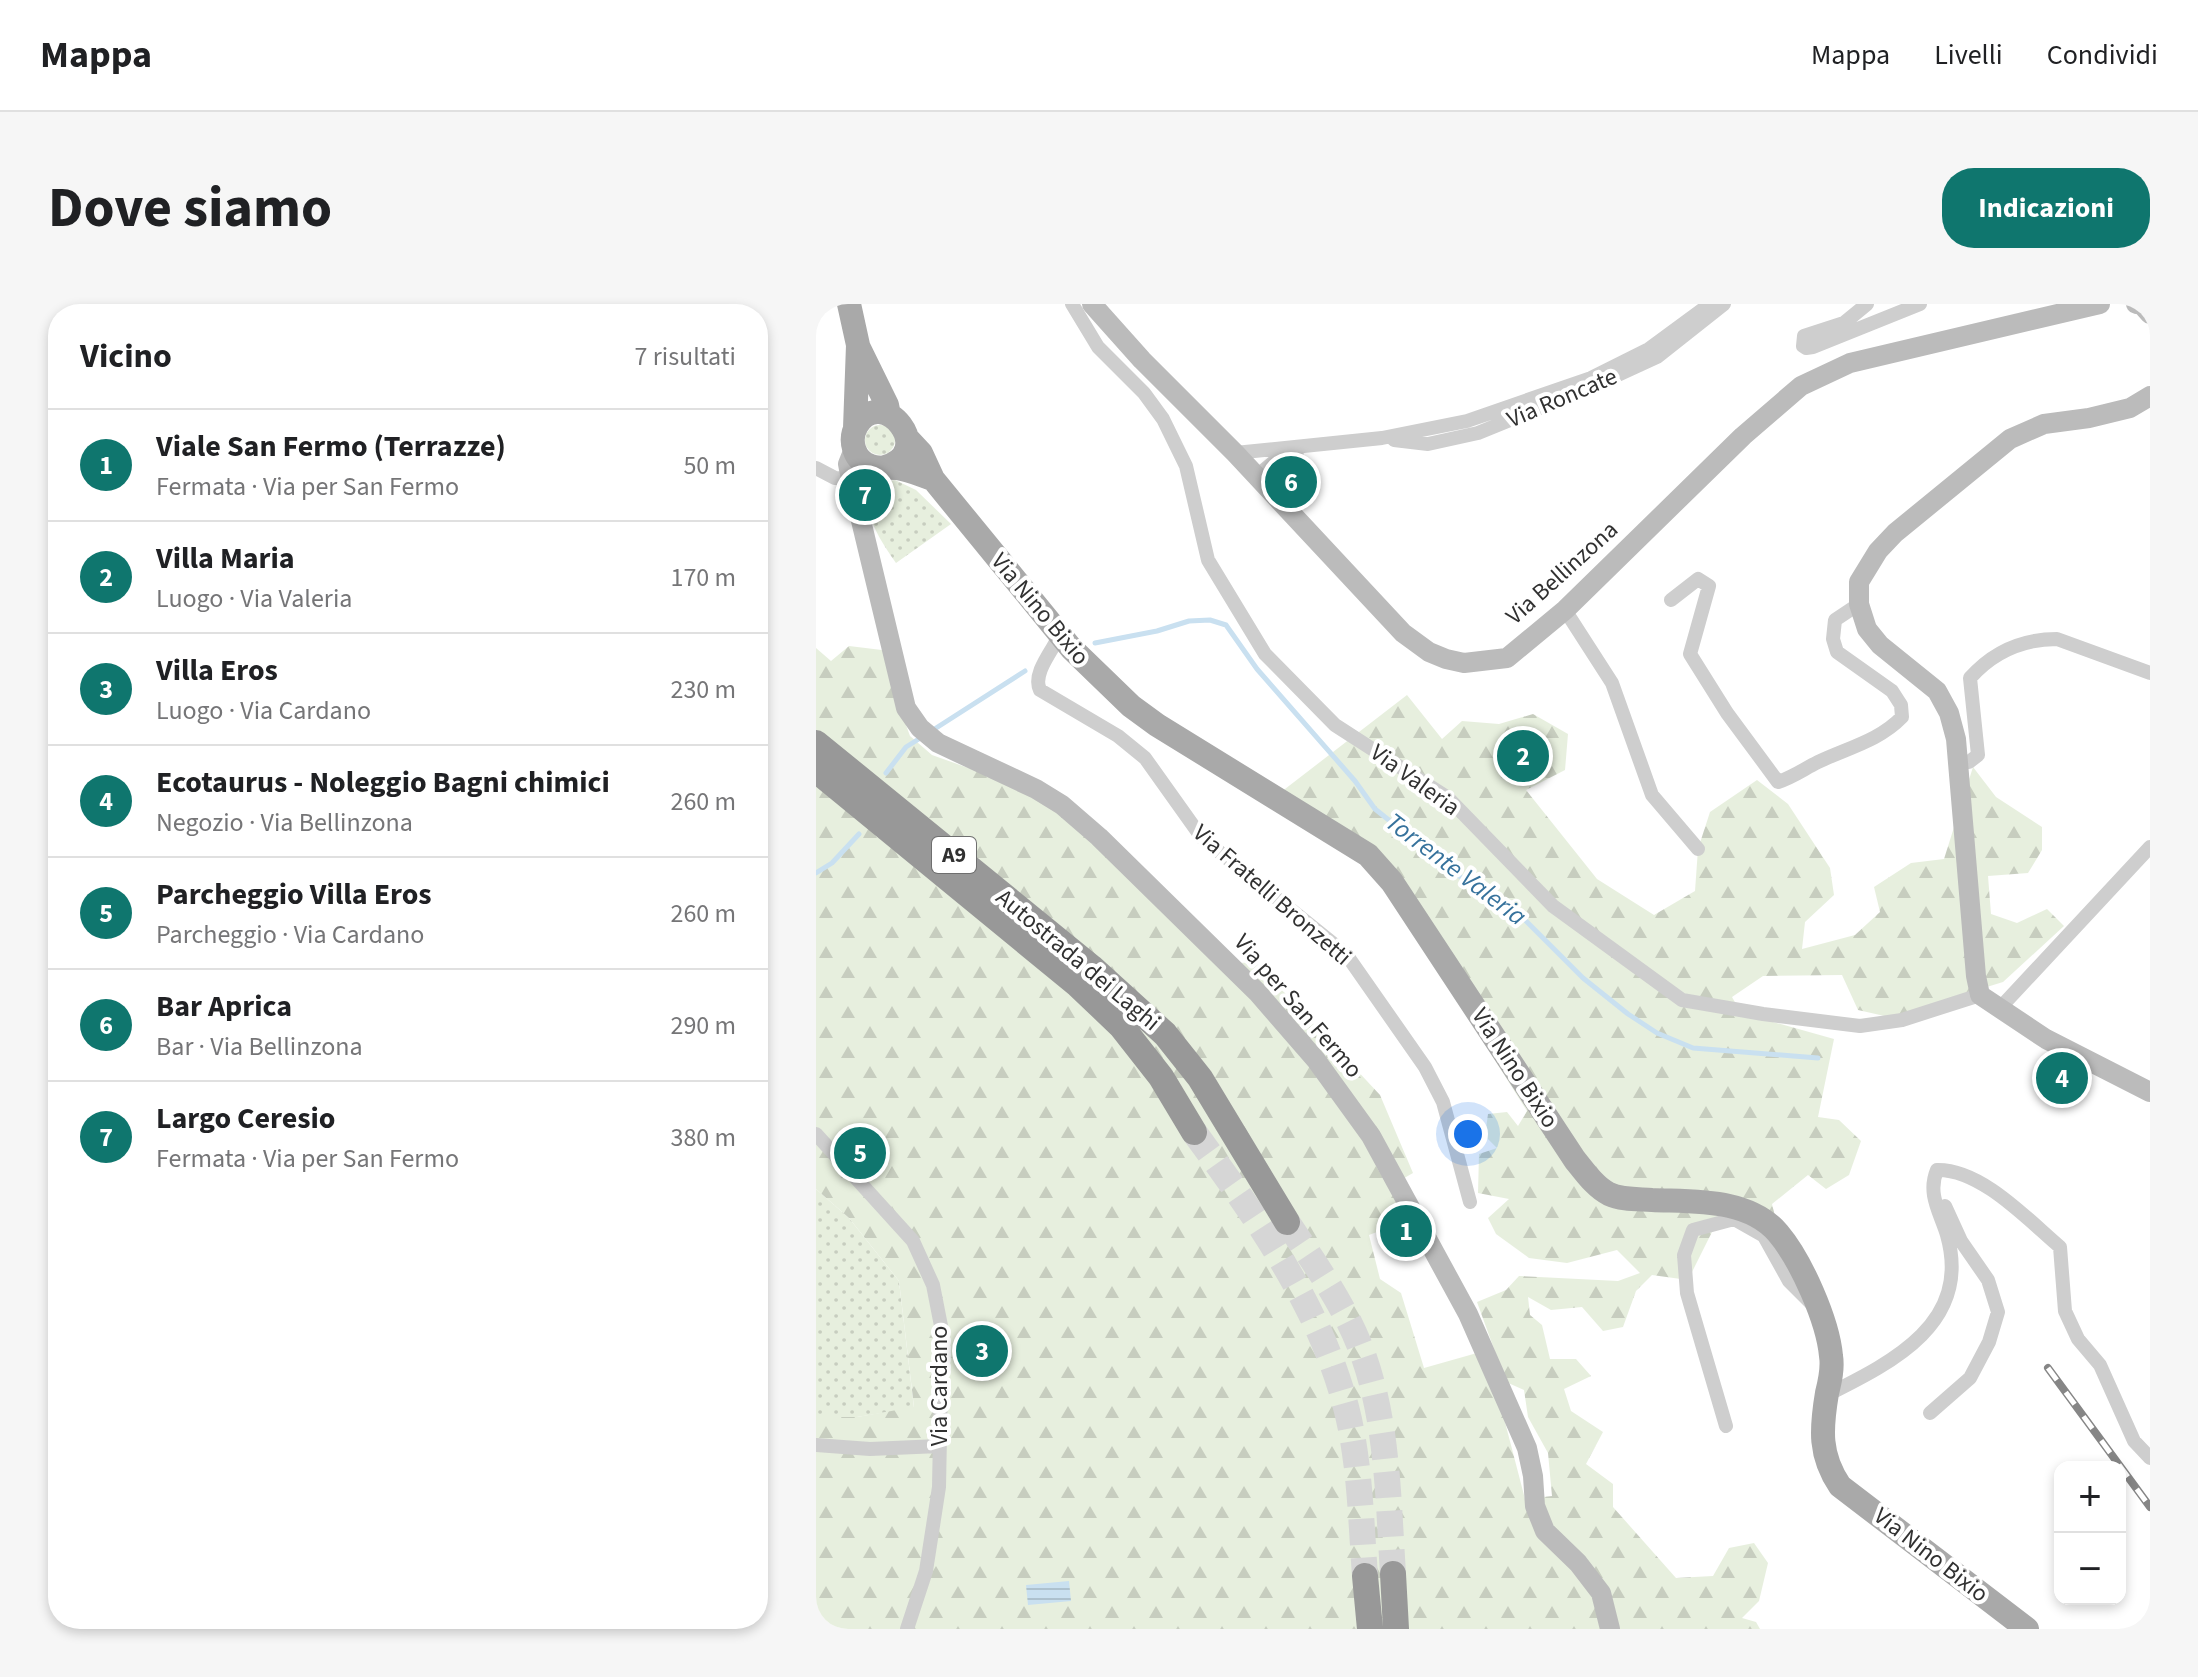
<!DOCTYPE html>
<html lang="it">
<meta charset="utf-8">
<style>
body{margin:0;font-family:"Source Sans 3",sans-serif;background:#f6f6f6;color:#202124}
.controls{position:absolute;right:24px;bottom:24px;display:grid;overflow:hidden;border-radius:16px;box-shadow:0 4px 12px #0003}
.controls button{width:72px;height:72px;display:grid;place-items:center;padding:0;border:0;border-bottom:2px solid #e0e0e0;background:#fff;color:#202124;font:40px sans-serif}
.you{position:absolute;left:652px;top:830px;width:28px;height:28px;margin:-20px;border:6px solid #fff;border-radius:50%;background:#1a73e8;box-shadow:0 0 0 12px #1a73e833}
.badge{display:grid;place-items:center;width:52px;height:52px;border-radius:50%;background:#0f766e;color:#fff;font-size:26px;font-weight:700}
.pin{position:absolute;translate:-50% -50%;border:4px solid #fff;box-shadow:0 2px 8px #0006}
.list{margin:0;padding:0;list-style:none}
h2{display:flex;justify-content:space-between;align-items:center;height:104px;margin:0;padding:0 32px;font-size:34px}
h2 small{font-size:26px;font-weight:400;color:#757577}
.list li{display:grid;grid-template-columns:52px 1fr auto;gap:24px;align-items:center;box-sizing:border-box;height:112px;padding:0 32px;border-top:2px solid #e0e0e0}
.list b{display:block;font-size:30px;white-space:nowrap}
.list p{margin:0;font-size:26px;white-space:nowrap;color:#757577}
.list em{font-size:26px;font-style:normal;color:#757577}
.map{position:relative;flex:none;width:1334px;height:1325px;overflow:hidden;border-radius:32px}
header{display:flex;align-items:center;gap:48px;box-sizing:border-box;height:112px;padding:0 40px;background:#fff;border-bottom:2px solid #e0e0e0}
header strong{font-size:38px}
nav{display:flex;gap:44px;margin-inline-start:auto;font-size:28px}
.intro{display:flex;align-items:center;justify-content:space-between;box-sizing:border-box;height:192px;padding:0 48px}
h1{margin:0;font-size:56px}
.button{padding:20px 36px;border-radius:32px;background:#0f766e;color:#fff;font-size:28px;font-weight:700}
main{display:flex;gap:48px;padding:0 48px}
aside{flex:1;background:#fff;border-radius:32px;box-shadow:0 4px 12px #0003}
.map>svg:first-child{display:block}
.grass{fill:url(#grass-dots)}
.forest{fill:url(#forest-firs)}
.water{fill:url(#water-rules)}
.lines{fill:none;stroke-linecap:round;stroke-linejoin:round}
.stream{stroke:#c9e0f0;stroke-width:5}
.highway-tunnel{stroke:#d6d6d6;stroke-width:26;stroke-dasharray:26 13;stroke-linecap:butt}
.street{stroke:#cecece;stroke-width:14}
.secondary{stroke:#bbb;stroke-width:20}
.primary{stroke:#a9a9a9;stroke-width:24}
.highway{stroke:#989898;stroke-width:26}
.rail-casing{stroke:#868686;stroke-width:8}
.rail{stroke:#fff;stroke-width:5;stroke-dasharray:15;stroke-linecap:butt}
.labels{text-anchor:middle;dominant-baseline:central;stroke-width:8;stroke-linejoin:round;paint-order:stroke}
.shield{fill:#fff;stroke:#6f6f6f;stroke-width:2}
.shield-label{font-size:22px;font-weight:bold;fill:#313131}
.street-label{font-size:24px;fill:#313131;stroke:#fff}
.water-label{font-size:26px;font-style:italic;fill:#36729c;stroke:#fff}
</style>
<header>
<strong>Mappa</strong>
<nav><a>Mappa</a><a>Livelli</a><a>Condividi</a></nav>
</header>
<div class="intro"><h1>Dove siamo</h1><a class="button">Indicazioni</a></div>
<main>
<aside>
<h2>Vicino<small>7 risultati</small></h2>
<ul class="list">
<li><span class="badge">1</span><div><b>Viale San Fermo (Terrazze)</b><p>Fermata · Via per San Fermo</p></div><em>50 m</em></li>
<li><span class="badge">2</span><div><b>Villa Maria</b><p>Luogo · Via Valeria</p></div><em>170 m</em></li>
<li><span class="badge">3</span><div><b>Villa Eros</b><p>Luogo · Via Cardano</p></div><em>230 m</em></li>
<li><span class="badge">4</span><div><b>Ecotaurus - Noleggio Bagni chimici</b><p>Negozio · Via Bellinzona</p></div><em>260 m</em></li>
<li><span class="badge">5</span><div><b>Parcheggio Villa Eros</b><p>Parcheggio · Via Cardano</p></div><em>260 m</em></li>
<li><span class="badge">6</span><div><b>Bar Aprica</b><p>Bar · Via Bellinzona</p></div><em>290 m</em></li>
<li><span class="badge">7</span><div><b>Largo Ceresio</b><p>Fermata · Via per San Fermo</p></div><em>380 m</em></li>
</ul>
</aside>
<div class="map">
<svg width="1334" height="1325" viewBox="0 0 1334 1325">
<defs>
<pattern id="grass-dots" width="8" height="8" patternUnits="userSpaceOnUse" patternTransform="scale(2)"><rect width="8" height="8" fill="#e7efde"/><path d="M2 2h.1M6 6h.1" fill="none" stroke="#c7cdbf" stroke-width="1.8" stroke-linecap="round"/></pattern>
<pattern id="forest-firs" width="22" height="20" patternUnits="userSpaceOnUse" patternTransform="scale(2)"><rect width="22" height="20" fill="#e7efde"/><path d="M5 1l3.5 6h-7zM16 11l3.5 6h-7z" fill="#c7cdbf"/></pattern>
<pattern id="water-rules" width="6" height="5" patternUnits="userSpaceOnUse" patternTransform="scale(2)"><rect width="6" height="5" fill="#c9e0f0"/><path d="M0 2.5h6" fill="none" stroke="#adc1ce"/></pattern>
</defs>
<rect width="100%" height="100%" fill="#fff"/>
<path class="grass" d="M49 136a15 15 0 1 1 30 0a15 15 0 1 1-30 0Z
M79,176L100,186L135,220L80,259C64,236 28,185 79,176Z
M0,885L33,914L83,977L98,1104L41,1113H0Z"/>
<path class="forest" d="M33,342L74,347L76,382L94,432L116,451L172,471L252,509L405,660L440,658L564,791L597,869L576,881L592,916L553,931L564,975L585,989L608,1064L661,1049L683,1095L709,1195L736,1192L732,1149L712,1113L708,1086L690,1078L661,998L690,986L703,972L802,977L824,969L801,946L751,959L713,954L680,930L672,914L693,895L662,889L663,850L681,844L669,832L672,810L691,808L702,822L711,807L587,610L541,553L456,495L591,391L626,435L646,417L683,420L717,410L752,430L749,466L710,486L781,575L838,611L879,587L882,545L894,508L941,476L972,500L1014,564L1018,591L989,618L986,645L1039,631L1064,608L1058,583L1095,559L1128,555L1157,463L1180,493L1226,523V546L1212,569L1172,572L1175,610L1201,619L1231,605L1248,622L1187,678L1148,690L1086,716L1042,706L1026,671L947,672L916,693L925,709L1018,735L1002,813L1023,816L1045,837L1033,871L1010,885L992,871L956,900L959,912L897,926L872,976L836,971L820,987L807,1023L787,1027L766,1003L735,1006L712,993L714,1011L726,1021L734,1055H760L775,1072L748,1085L755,1107L787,1128L770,1160L797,1180V1203L860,1274L897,1272L913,1244L938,1239L952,1259L943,1297L926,1314L940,1318L944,1325H0V1113H41L98,1103L83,977L33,914L0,885V344L15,357Z"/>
<path class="water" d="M253,1277L255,1297L212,1301L210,1281Z"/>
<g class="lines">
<path class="stream" d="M279,339L341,327L373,317L394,316L410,321L441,365L539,477L559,505L643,572L707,614L767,674L812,710L841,729L877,744L1002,754
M117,426L209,367
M70,469L90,443L106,433
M0,569L16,559L43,530"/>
<path class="highway-tunnel" d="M378,828C440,913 505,1003 531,1107C544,1160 545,1217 549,1272
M471,918C497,957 525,996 543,1040C572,1112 572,1194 577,1270"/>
<path class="street" d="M256,0L282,43L328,89L347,115L370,162L392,256L449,350L519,421L632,494L737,602L866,696L947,710L1044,722L1086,716L1164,691
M1051,0L1028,19L988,32L987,42L990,44L997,43L1104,0
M578,136L612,140L662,129L778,82L841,53L908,0
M419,149L566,134L651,117L775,74L833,45L894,0
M0,164L19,174L35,175
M441,172L459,157L481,148
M855,296L882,275L893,282L874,350L911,409L962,478C977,473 988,465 1002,458C1031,444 1063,437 1086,413L1085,401L1076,387L1021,348L1017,335L1019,316L1043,300
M749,306L796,379L836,491L882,545
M244,331C236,347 216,370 224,386L302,432L329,454L386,534L530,650L609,763L627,798L654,898
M1142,458H1153L1162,451L1154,374C1177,348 1206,335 1241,335L1334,369
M1184,704L1334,543
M0,830L97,937L117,981L126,1027L123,1183L110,1267L91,1325
M1011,1091C1077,1058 1156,1019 1131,931C1124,908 1111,890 1121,866C1165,865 1211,915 1244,943L1249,1007L1262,1035L1284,1061L1318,1137L1334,1154
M1114,1109L1154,1074L1173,1038L1182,1008L1172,976L1145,937L1129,902
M910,1122L871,989L868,951L877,926L918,915L948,932L973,977L995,999
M0,1141L54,1145L123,1142"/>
<path class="secondary" d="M276,0L326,56L419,149L587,329L613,348L630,355L648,359L691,354L749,306L927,132L985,82L1034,59L1284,0
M1320,0L1326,1L1334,10
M1334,92L1314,104L1273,114L1228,120L1194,135L1079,229L1062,247L1043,278V300L1051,325L1064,341L1121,387L1133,409L1140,435L1160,672L1164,691L1230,735L1334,788
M38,145L32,160L35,175L90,404L104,424L122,439L220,485L246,501L283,533L441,688L500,756L555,832L652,1010L711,1144L717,1172L719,1202L729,1227L762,1259L785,1289L794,1325
M42,202L57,175L69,163"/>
<path class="primary" d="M33,0L42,41L39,124
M43,44L71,101L73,111
M91,134L105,149L117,175L255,344L315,402L341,421L552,551L576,578L759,856C769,868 779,883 793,890C806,896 822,895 836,896C878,898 932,894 962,929C985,956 1012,1017 1015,1052C1017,1064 1014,1077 1011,1089C1005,1125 1003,1151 1024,1182L1211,1325
M69,163C122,148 67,80 41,121C32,136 38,157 55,162C63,165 72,163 81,164C93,166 105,171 117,175"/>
<path class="highway" d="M0,439L275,663L349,730L384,774L471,918
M0,466L262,681L305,722L345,773L378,828
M577,1270L580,1325
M549,1272L554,1325"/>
<defs>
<path id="rail" d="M1232,1064L1334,1203"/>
</defs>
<use href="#rail" class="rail-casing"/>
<use href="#rail" class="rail"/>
</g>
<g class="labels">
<rect class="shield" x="116" y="533" width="44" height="36" rx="6"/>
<g class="shield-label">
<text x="138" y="551">A9</text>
</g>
<g class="street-label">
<text transform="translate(746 94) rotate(-23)">Via Roncate</text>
<text transform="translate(746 269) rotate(-42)">Via Bellinzona</text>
<text transform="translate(224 305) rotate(50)">Via Nino Bixio</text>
<text transform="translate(599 476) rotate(36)">Via Valeria</text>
<text transform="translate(456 591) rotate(41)">Via Fratelli Bronzetti</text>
<text transform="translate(262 656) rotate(40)">Autostrada dei Laghi</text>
<text transform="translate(482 702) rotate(49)">Via per San Fermo</text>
<text transform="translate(699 764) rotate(57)">Via Nino Bixio</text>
<text transform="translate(123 1082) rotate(-90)">Via Cardano</text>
<text transform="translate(1115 1251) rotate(38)">Via Nino Bixio</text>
</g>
<g class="water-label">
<text transform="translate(640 565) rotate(37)">Torrente Valeria</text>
</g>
</g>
</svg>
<div class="controls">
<button>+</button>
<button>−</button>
</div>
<div class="you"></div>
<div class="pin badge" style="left:590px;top:927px">1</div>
<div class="pin badge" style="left:707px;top:452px">2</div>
<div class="pin badge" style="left:166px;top:1047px">3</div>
<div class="pin badge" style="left:1246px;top:774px">4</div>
<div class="pin badge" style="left:44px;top:849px">5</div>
<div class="pin badge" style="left:475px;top:178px">6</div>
<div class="pin badge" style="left:49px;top:191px">7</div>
</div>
</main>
